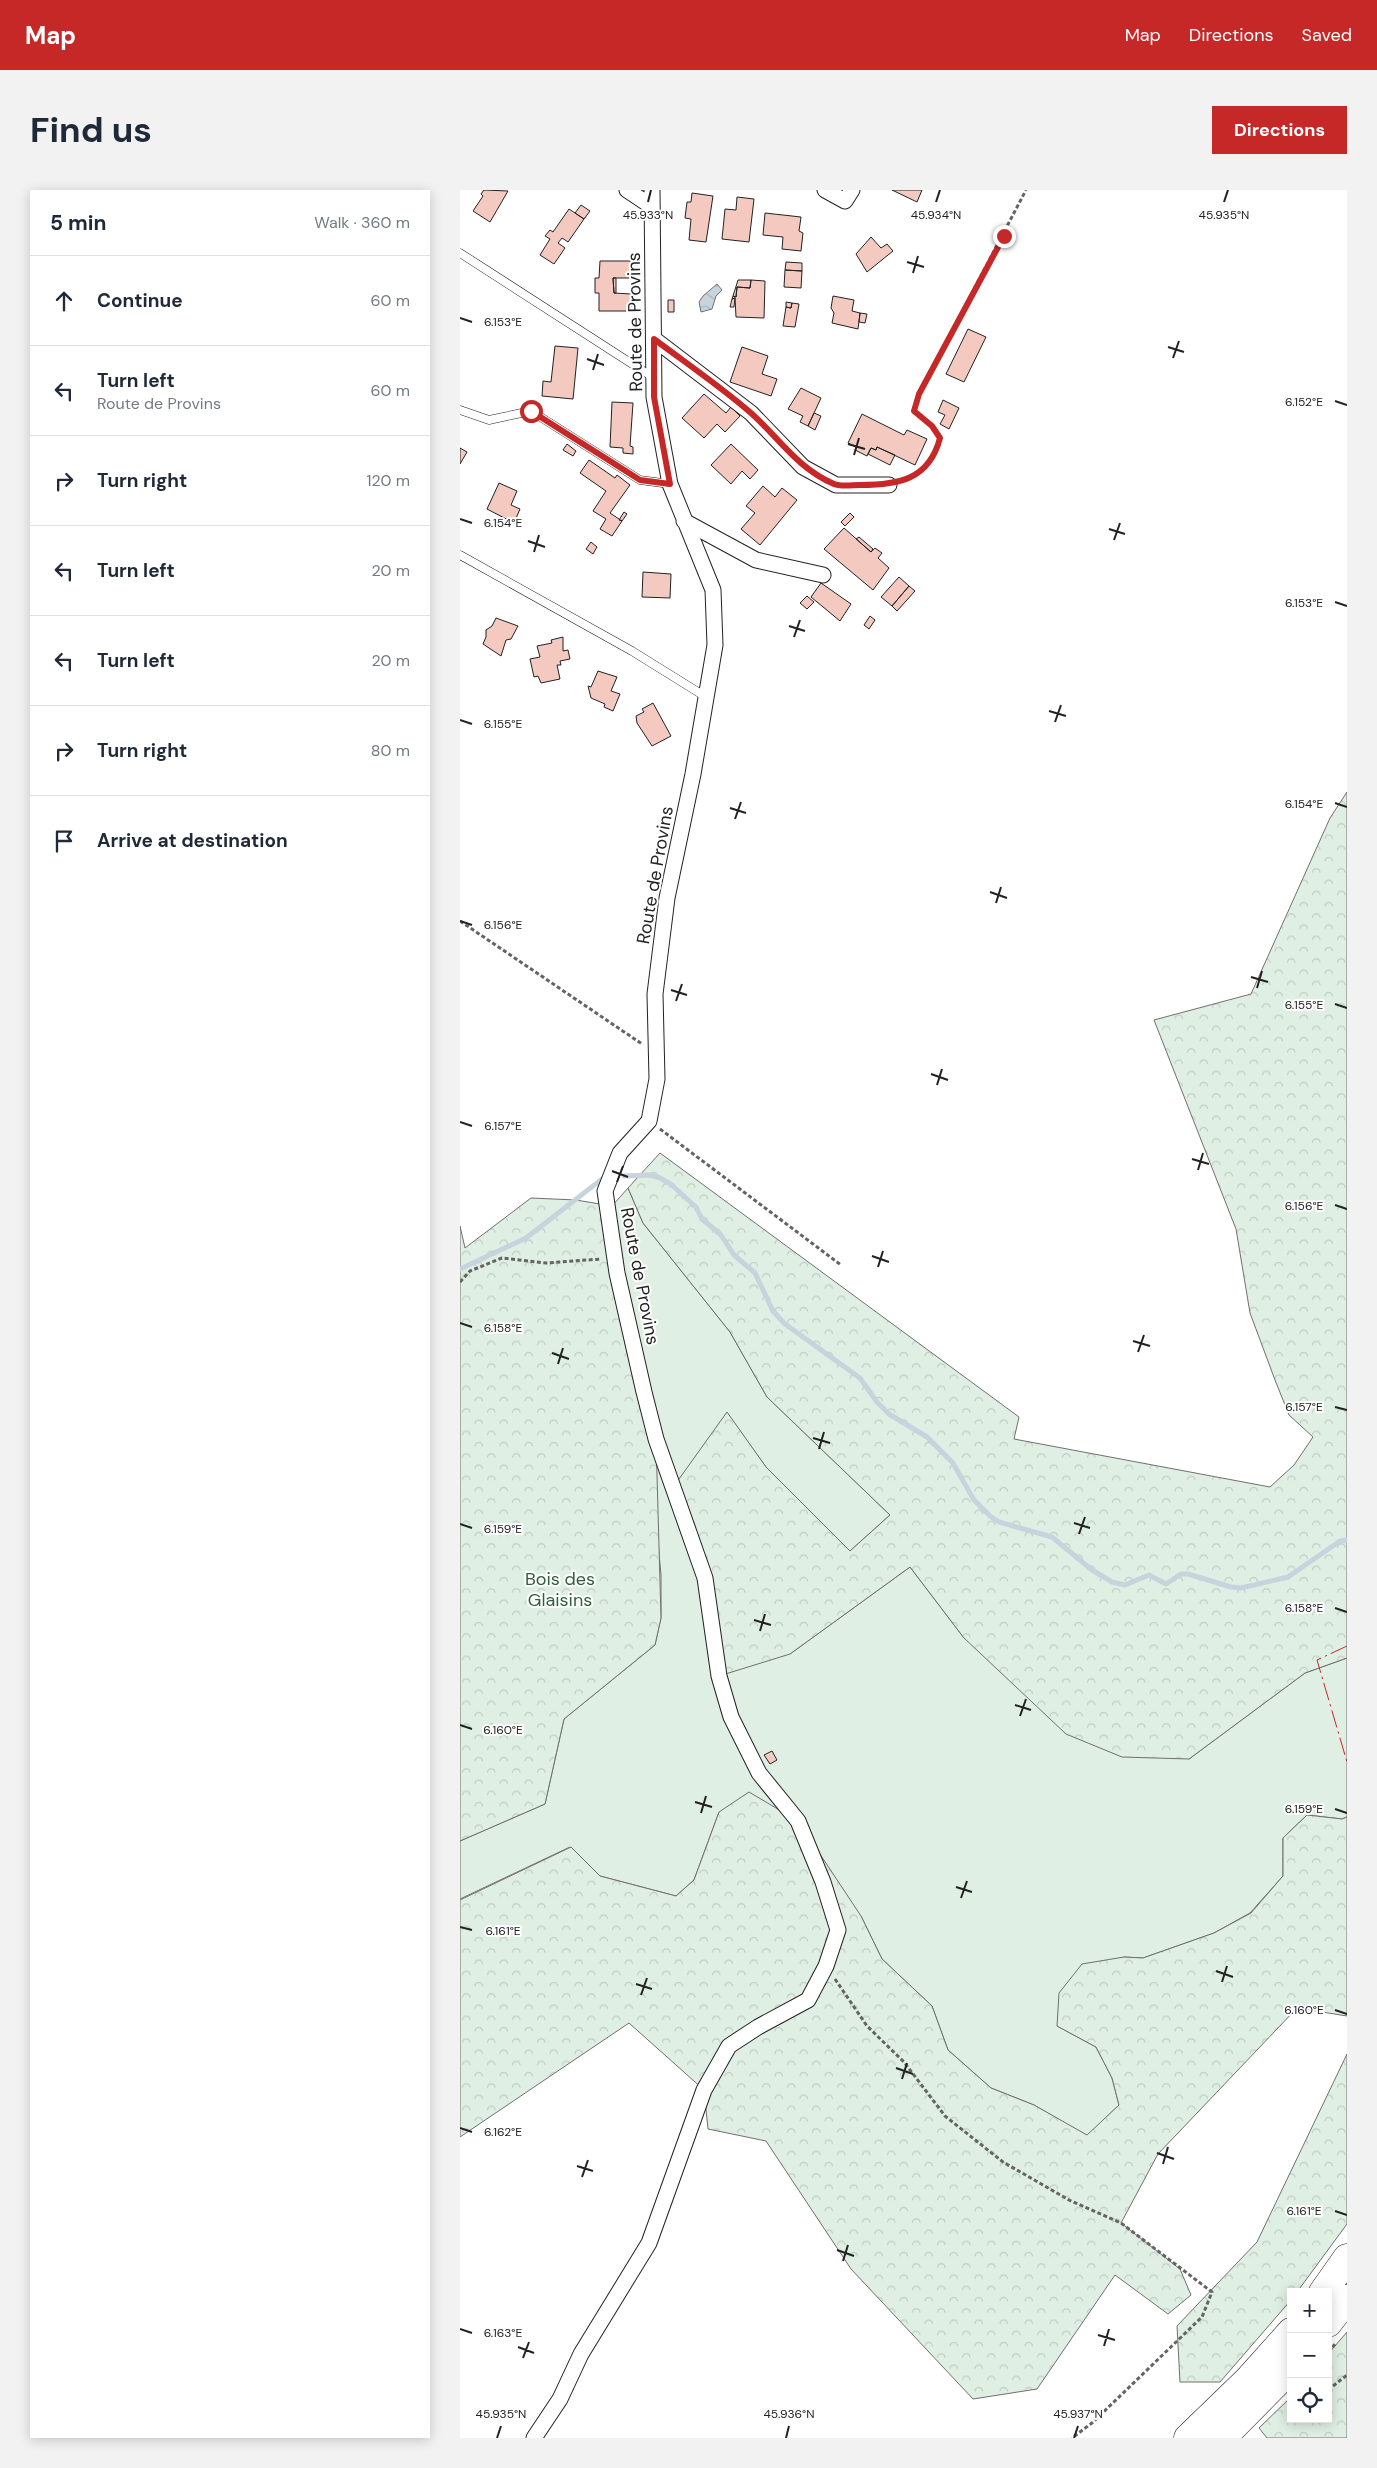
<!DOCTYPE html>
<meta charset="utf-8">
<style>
body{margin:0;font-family:"DM Sans",sans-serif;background:#f2f2f3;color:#1f2937}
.controls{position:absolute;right:15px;bottom:15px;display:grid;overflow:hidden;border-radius:0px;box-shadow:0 2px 12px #0003}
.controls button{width:45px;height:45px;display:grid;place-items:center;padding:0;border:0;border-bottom:1px solid #e0e1e3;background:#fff;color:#1f2937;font:25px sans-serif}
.stop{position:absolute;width:15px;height:15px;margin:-11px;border:4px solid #c62828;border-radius:50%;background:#fff}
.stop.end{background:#c62828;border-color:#fff;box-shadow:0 1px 5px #0008}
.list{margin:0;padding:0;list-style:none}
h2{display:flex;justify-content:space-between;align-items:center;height:65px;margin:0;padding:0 20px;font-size:21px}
h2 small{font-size:16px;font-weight:400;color:#747a83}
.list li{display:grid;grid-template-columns:32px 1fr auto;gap:15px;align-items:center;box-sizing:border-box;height:90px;padding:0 20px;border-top:1px solid #e0e1e3}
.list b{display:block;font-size:19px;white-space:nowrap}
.list p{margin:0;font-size:16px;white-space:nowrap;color:#747a83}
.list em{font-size:16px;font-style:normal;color:#747a83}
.icon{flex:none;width:28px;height:28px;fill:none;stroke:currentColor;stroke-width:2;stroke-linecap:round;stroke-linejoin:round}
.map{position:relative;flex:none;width:887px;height:2248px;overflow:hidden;border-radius:0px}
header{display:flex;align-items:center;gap:30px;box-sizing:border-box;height:70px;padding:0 25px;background:#c62828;color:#fff}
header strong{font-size:24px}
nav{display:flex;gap:28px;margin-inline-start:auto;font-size:18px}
.intro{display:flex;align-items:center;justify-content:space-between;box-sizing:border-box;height:120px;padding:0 30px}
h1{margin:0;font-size:35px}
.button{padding:12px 22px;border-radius:0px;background:#c62828;color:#fff;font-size:18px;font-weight:700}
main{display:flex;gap:30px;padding:0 30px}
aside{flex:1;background:#fff;border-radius:0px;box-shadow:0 2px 12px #0003}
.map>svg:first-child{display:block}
.grass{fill:#e0efe3;stroke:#6f6f6f}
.forest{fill:url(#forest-crowns);stroke:#6f6f6f}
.water{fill:url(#water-waves);stroke:#6f6f6f}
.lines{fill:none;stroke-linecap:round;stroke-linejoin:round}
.stream{stroke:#c7d3dd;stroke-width:5}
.building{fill:#f3c9c0;stroke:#222}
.lane-casing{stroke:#222;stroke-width:9}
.street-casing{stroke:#222;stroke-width:17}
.highway-casing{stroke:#222;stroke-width:29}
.path{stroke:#646464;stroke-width:3;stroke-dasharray:4 2.5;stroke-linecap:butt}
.lane{stroke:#fff;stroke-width:8}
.street{stroke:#fff;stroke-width:15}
.highway{stroke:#fff;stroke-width:28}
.power{stroke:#c62828;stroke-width:1;stroke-dasharray:18 4 2.5 4;stroke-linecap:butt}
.route{stroke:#c62828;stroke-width:6}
.ticks{fill:none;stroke:#222;stroke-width:2}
.labels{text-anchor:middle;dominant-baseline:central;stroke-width:4;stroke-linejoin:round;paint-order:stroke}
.street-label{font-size:18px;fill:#222;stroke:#fff}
.park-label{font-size:18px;fill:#2f5e38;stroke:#fff}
.ticks-label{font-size:12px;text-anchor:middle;fill:#222;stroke:#fff;stroke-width:4;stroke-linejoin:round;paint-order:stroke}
</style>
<header>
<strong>Map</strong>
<nav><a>Map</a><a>Directions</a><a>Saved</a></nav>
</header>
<div class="intro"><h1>Find us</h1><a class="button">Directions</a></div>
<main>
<aside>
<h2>5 min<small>Walk · 360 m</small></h2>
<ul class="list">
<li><svg class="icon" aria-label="ahead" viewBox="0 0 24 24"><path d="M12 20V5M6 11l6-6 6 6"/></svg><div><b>Continue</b></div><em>60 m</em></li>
<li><svg class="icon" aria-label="left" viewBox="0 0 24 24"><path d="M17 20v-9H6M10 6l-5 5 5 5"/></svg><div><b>Turn left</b><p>Route de Provins</p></div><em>60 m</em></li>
<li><svg class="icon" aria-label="right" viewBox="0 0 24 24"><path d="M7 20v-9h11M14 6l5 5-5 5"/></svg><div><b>Turn right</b></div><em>120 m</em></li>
<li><svg class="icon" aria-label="left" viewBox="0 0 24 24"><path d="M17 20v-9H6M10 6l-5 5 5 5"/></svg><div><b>Turn left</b></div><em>20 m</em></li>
<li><svg class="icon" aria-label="left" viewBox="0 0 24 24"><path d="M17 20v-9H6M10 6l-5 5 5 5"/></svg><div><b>Turn left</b></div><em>20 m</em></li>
<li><svg class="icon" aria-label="right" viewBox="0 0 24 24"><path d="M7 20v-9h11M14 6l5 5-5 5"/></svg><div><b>Turn right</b></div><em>80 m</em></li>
<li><svg class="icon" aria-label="arrive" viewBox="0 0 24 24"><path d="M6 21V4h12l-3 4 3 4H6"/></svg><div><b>Arrive at destination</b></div></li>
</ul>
</aside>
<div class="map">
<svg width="887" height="2248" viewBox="0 0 887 2248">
<defs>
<pattern id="forest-crowns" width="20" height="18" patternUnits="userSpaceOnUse" patternTransform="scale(1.25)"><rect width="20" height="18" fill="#e0efe3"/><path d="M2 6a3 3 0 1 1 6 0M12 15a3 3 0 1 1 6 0" fill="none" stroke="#c0cdc2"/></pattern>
<pattern id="water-waves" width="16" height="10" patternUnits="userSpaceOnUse" patternTransform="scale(1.25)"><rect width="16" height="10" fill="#c7d3dd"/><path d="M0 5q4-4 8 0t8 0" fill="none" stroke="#abb5bd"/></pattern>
</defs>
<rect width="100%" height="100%" fill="#fff"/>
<path class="grass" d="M168,998L183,1033L270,1142L307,1207L430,1325L390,1361L306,1277L267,1223L330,1464L450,1377L504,1448L729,1569L845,1483L887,1468V1627L882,1629L847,1625L823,1648V1686L790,1723L754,1743L683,1768L664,1767L597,1836L636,1857L652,1888L659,1915L627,1946L574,1915L531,1898L488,1860L472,1816L422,1769L401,1726L259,1622L234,1690L216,1706L140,1686L110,1657L0,1709V1651L85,1614L104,1529L195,1455L201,1428V1385L184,1202L152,1016Z"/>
<path class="forest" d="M887,602V1468L845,1483L729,1569L662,1567L606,1544L504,1448L450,1377L330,1464L259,1486L245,1388L214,1296L267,1222L306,1277L390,1361L430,1325L307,1207L270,1142L183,1033L168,998L200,963L559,1227L554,1249L810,1297L834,1275L853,1247L829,1225L815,1190L790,1123L776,1039L694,830L791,804L870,628Z
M71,1008L116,1010L152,1016L157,1084L196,1249L201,1428L195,1455L104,1529L85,1614L0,1651V1036L5,1058Z
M289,1602L338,1631L401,1726L422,1769L472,1816L488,1860L531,1898L574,1915L627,1945L659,1915L652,1888L636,1857L597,1836L599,1803L622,1774L664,1767L683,1768L754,1743L791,1723L823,1686V1648L847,1625L882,1629L887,1627V1826L837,1818L698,1964L661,2033L720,2079L731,2105L708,2124L655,2085L577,2199L513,2209L391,2079L306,1951L248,1939L244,1900L169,1833L0,1947V1710L111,1657L140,1686L216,1706L234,1690L259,1622Z
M887,1864V2034L837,2102H831V2110L760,2192H720L717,2136L797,2052Z
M887,2142V2248H807L799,2238L831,2207V2229H868V2164Z"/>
<path class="water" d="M257,94L262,100L256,106L252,119L241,122L239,112L243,106Z"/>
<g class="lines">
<path class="stream" d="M164,986L190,985L200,988L212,995L227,1009L236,1017L242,1029L261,1045L274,1065L295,1083L313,1121L325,1134L400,1188L417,1212L429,1224L467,1247L493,1273L514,1310L530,1326L539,1332L592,1347L632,1380L652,1392L665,1395L689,1385L706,1394L721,1384H728L771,1397L781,1398L828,1387L880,1351L887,1350
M0,1079L66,1048L142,989"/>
</g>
<path class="building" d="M24,0L48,1L30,32L13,21L23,6L21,4Z
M432,0H462L457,12Z
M232,3L253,6L246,52L229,50L231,29L225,28L227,12H231Z
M277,7L294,9L289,52L262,49L265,19L276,20Z
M121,15L130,21L124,29L115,23Z
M109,19L124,29L108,52L102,48L98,53L105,58L94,74L80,65L90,49L85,46L90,40L93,42Z
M305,23L341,27L339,41L343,43L341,61L322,59L323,47L303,45Z
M411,47L421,58L427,54L433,61L407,82L396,64Z
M140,71H171V88H153L154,103L171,104V121H139V103H135V88H139Z
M326,72L342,73V81L325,80Z
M325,80L342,81L341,98L324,97Z
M153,88H156V103H154Z
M278,90H291L290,98L277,97L276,107L273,106Z
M291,90L305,91L304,128L276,127L275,108L272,109L273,106L276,107L277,97L290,98Z
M373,106L394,110L392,121L400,123L398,139L372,133L374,123L371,118Z
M275,108L274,117H270L272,109Z
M208,110H214V122H208Z
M326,112L332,113L331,118L326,117Z
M332,113L339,114L335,137L323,136L326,117L331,118Z
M400,123L407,124L405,133L399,132Z
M508,139L526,147L504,192L486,184Z
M95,156L118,158L113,209L82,206L83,191L91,192Z
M282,157L308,166L302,184L317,189L311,206L270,192Z
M341,198L361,208L348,236L340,232L343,226L328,219Z
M244,204L266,223L271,217L280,226L265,242L257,234L244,248L222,228Z
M483,210L499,218L489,239L480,234L485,225L478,222Z
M152,212L173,213L170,256L173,257V264L163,263V258L150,257Z
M354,223L361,226L355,240L348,236Z
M402,224L444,245L447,240L467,249L455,275L417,257L416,260L411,258L407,266L395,260L396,257L388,253Z
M107,254L116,261L113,266L103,260Z
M271,254L298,280L290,289L282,281L271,294L251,275Z
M417,257L435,265L430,275L408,264L411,258L416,260Z
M0,258L7,262L0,274Z
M129,270L155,288L157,285L170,295L150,323L162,331L152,346L140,339L146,329L133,321L146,301L120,283Z
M39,293L57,301L51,315L60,319L54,333L27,319Z
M303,296L315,307L322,298L337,310L300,355L281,339L295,323L286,316Z
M164,322L167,324L162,331L159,330Z
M390,323L394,327L385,336L381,332Z
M384,338L411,362L415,358L422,363L418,368L429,378L413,400L364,359Z
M399,347L413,359L411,362L396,349Z
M131,352L137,357L133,364L126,359Z
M183,382L211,384L210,408L182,407Z
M439,387L449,396L432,416L421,407Z
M361,393L391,414L380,431L351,407Z
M449,396L455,401L437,421L432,416Z
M347,406L354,412L347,419L340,413Z
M410,426L415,430L409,439L404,435Z
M36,428L58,436L51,449L46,450L41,466L23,454L26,447V440L32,436Z
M103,447V461L108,460L110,469L100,471L101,475H97L100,489L81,493L78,486L74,487L70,469L80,467L77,456L92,453L91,450Z
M138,481L157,487L151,501L160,504L153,521L144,517L145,514L131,508L128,496L131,497Z
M193,513L211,546L192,556L177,533L176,526L184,522L182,519Z
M312,1561L317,1570L310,1574L304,1565Z"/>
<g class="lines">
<defs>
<path id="lane" d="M0,63L194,188
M0,220L29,230L71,221L180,290L210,294
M0,365L172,461L246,507"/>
<path id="street" d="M167,0L191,16
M365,0L385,11L392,0
M194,149L291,223L343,277L376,295H429
M224,331L296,370L363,385
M74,2248L100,2209L121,2164L189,2053L244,1900L269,1856L298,1837L348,1810L366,1776L378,1740L363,1692L338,1631L299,1583L271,1527L259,1486L245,1388L196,1249L184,1202L157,1083L145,1001L160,963L189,931L197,889L195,804L207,708L233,584L255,455L253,400L210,294L194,207L192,0"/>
<path id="highway" d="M863,2102L887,2068
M868,2133L887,2109
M728,2248L788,2190L831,2142
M762,2248L831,2178"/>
</defs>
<use href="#lane" class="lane-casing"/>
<use href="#street" class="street-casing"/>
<use href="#highway" class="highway-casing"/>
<path class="path" d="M442,291C462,284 474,268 480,248L472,236L454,221L459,204L566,0
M0,731L182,854
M200,939L381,1075
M0,1092L10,1081L42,1068L86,1073L141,1069
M375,1789L407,1836L444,1872L485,1926L543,1972L609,2010L661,2033L752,2102L742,2127L632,2233L612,2248
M868,2162L876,2153
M868,2200L887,2185"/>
<use href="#lane" class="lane"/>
<use href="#street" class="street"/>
<use href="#highway" class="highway"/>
<path class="power" d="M887,1456L857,1470L887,1572"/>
</g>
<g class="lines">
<path class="route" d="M71,221L180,290L210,294L194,207V149C226,173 260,196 291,223C319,248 337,278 374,294C381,297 392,295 400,295C438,295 469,290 480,248L472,236L454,221L459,204L544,46"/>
</g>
<path class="ticks" d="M188,12L191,0M476,12L480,0M764,12L768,0M447,72L464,77M453,83L458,66M0,128L12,132M708,157L724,162M713,168L719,151M127,169L144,175M133,180L138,164M875,211L887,215M388,254L405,259M394,265L399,248M0,329L12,333M649,339L665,344M654,350L660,333M68,351L85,357M74,362L79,345M875,412L887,416M329,436L345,441M334,447L340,430M589,521L606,526M0,530L12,534M595,532L601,515M875,613L887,617M270,618L286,623M275,629L281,612M530,702L547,708M536,713L541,697M0,731L12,735M791,787L808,792M797,798L802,781M211,800L227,805M216,811L222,794M875,814L887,818M471,884L488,890M477,895L482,879M0,932L12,936M732,969L749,974M738,980L743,963M152,981L168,987M157,992L163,976M875,1015L887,1019M412,1066L429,1072M418,1077L423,1061M0,1133L12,1137M673,1151L690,1156M678,1162L684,1145M92,1163L109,1169M98,1174L103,1158M875,1217L887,1220M353,1248L370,1253M359,1259L364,1242M614,1333L630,1338M0,1334L12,1338M619,1344L625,1327M875,1418L887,1422M294,1430L311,1435M300,1441L305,1424M555,1515L571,1520M560,1526L566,1509M0,1535L12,1539M235,1612L252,1617M875,1619L887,1623M241,1623L246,1606M496,1697L512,1702M501,1708L507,1691M0,1737L12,1740M756,1781L773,1787M762,1792L767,1776M176,1794L192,1799M181,1805L187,1788M875,1820L887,1824M436,1878L453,1884M442,1889L447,1873M0,1938L12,1942M697,1963L714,1969M703,1974L708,1957M117,1976L133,1981M122,1987L128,1970M875,2021L887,2025M377,2060L394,2066M383,2071L388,2055M0,2139L12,2143M638,2145L655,2150M644,2156L649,2139M58,2157L74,2163M63,2168L69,2152M37,2248L41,2236M326,2248L329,2236M614,2248L618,2236"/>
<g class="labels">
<g class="street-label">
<text transform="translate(175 132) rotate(-91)">Route de Provins</text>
<text transform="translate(195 685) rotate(-80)">Route de Provins</text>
<text transform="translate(180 1086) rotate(79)">Route de Provins</text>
</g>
<g class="park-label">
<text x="100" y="1389">Bois des<tspan x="100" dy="21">Glaisins</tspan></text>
</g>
</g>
<g class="ticks-label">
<text x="188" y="29">45.933°N</text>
<text x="476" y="29">45.934°N</text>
<text x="764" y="29">45.935°N</text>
<text x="43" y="136">6.153°E</text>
<text x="844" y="216">6.152°E</text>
<text x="43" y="337">6.154°E</text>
<text x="844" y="417">6.153°E</text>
<text x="43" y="538">6.155°E</text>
<text x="844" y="618">6.154°E</text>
<text x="43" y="739">6.156°E</text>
<text x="844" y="819">6.155°E</text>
<text x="43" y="940">6.157°E</text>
<text x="844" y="1020">6.156°E</text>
<text x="43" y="1142">6.158°E</text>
<text x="844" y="1221">6.157°E</text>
<text x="43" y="1343">6.159°E</text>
<text x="844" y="1422">6.158°E</text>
<text x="43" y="1544">6.160°E</text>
<text x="844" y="1623">6.159°E</text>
<text x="43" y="1745">6.161°E</text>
<text x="844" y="1824">6.160°E</text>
<text x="43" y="1946">6.162°E</text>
<text x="844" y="2025">6.161°E</text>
<text x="43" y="2147">6.163°E</text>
<text x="41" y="2228">45.935°N</text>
<text x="329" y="2228">45.936°N</text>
<text x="618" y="2228">45.937°N</text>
</g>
</svg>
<div class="controls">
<button>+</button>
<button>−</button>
<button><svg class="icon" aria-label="locate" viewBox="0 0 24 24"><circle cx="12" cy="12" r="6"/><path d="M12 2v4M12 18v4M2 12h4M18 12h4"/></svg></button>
</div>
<div class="stop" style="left:71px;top:221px"></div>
<div class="stop end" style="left:544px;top:46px"></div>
</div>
</main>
